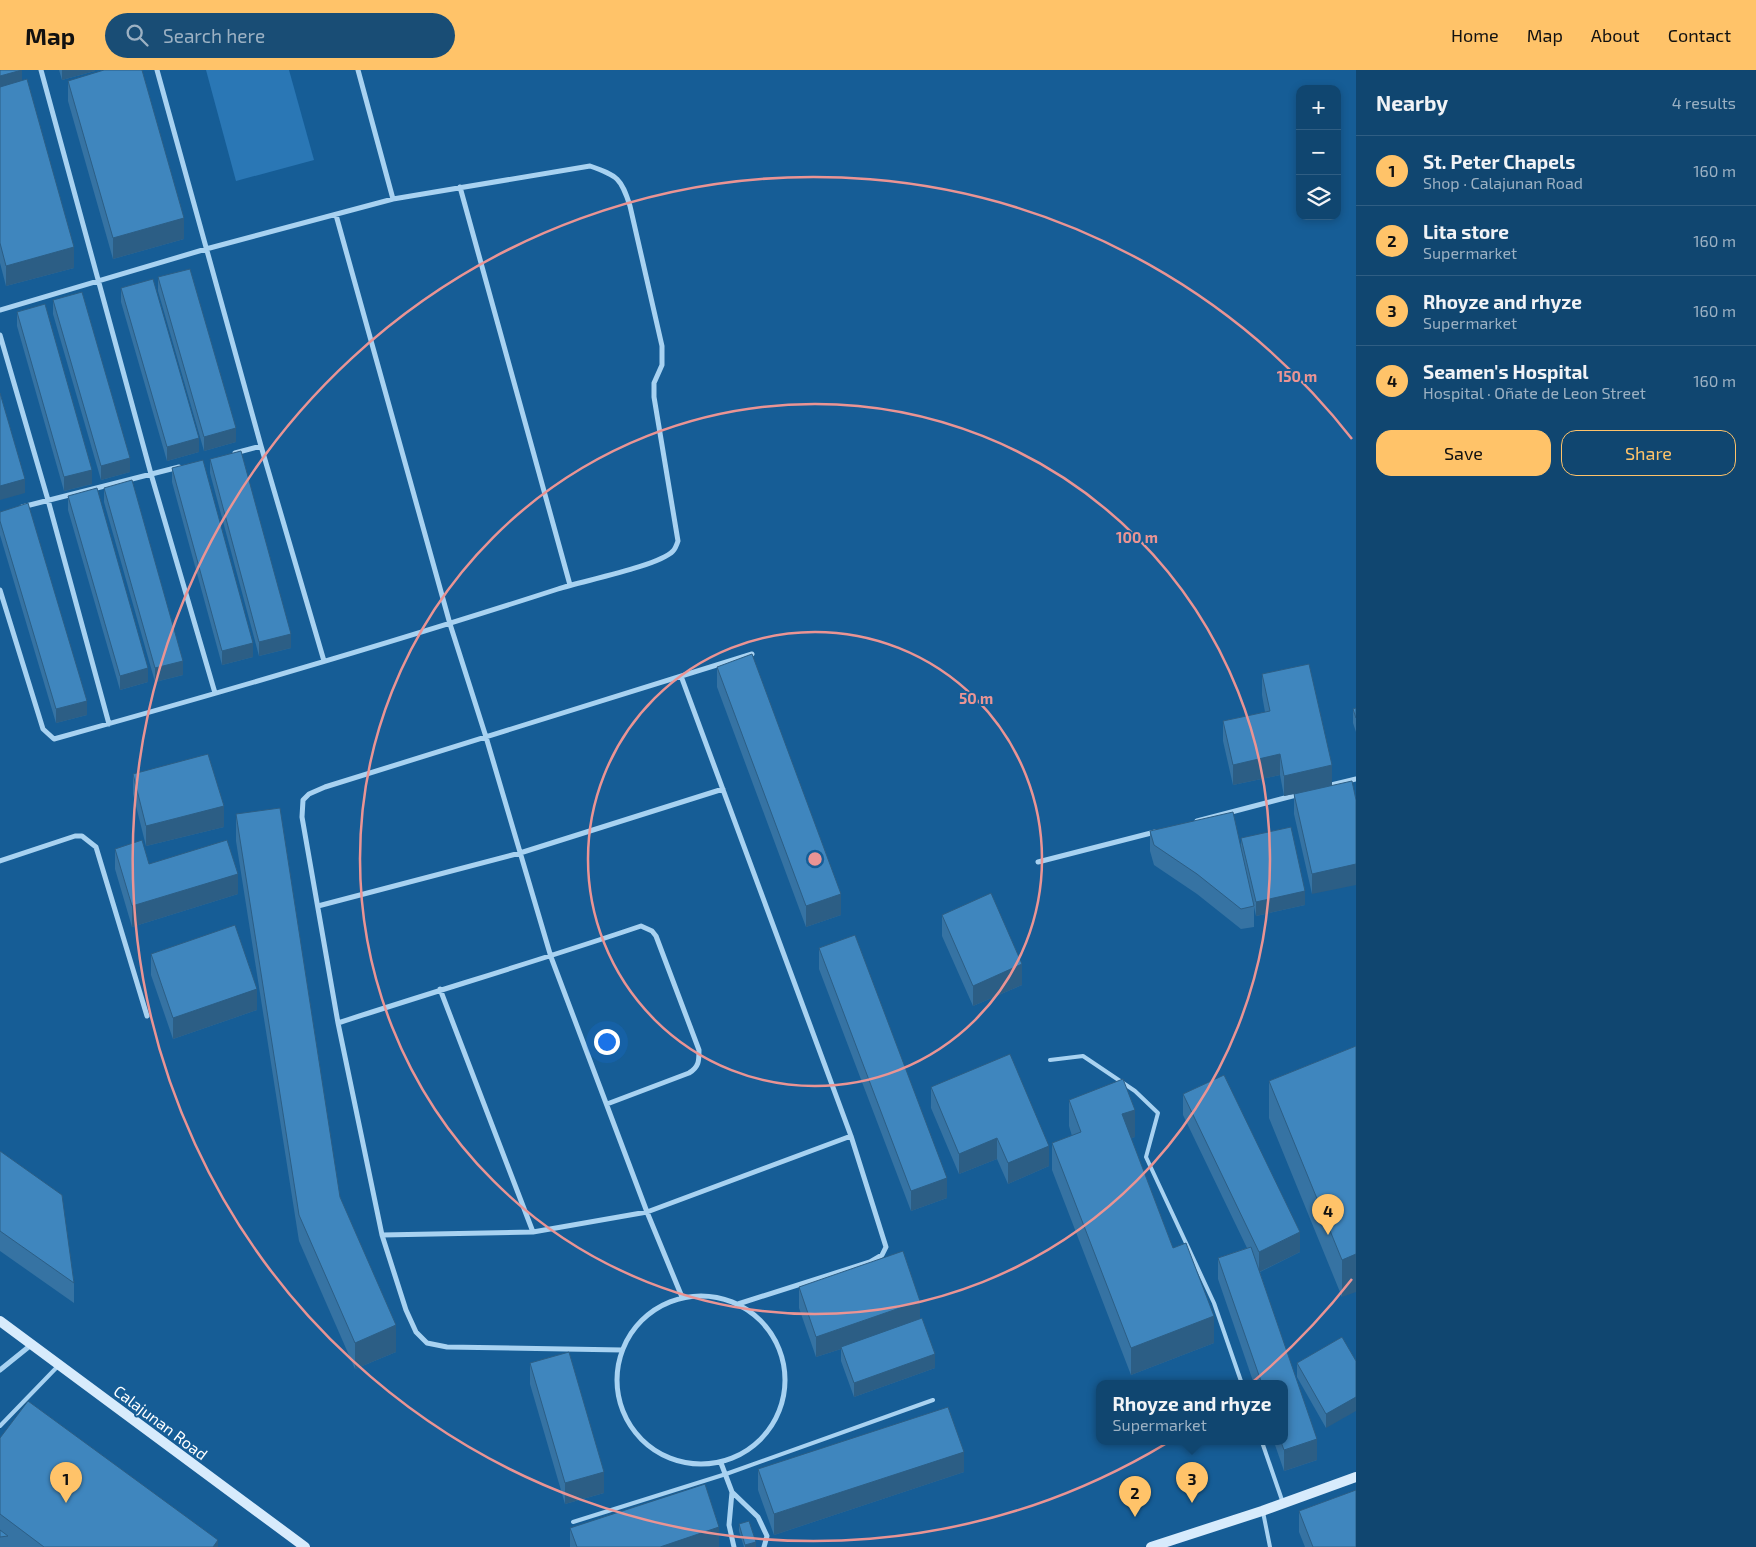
<!DOCTYPE html>
<meta charset="utf-8">
<style>
body{margin:0;font-family:"Exo 2",sans-serif;background:#194d75;color:#f1f3f6}
.controls{position:absolute;right:15px;top:15px;display:grid;overflow:hidden;border-radius:10px;box-shadow:0 2px 8px #0003}
.controls button{width:45px;height:45px;display:grid;place-items:center;padding:0;border:0;border-bottom:1px solid #305e83;background:#104670;color:#f1f3f6;font:25px sans-serif}
.you{position:absolute;left:606px;top:971px;width:18px;height:18px;margin:-12px;border:4px solid #fff;border-radius:50%;background:#1a73e8;box-shadow:0 0 0 8px #1a73e833}
.badge{display:grid;place-items:center;width:32px;height:32px;border-radius:50%;background:#ffc369;color:#111;font-size:16px;font-weight:700}
.pin{position:absolute;translate:-50% -41px;filter:drop-shadow(0 1px 2px #0008)}
.pin::after{content:'';position:absolute;top:26px;width:18px;height:15px;background:inherit;clip-path:polygon(0 0,100% 0,50% 100%)}
.popup{position:absolute;left:1096px;top:1310px;width:192px;height:65px;box-sizing:border-box;display:grid;place-content:center;border-radius:10px;background:#104670;filter:drop-shadow(0 1px 4px #0005);font-size:16px;white-space:nowrap;color:#9cb1c3}
.popup b{font-size:19px;color:#f1f3f6}
.popup::after{content:'';position:absolute;left:50%;top:100%;margin-left:-10px;border:10px solid transparent;border-top-color:#104670}
.list{margin:0;padding:0;list-style:none}
h2{display:flex;justify-content:space-between;align-items:center;height:65px;margin:0;padding:0 20px;font-size:21px}
h2 small{font-size:16px;font-weight:400;color:#9cb1c3}
.list li{display:grid;grid-template-columns:32px 1fr auto;gap:15px;align-items:center;box-sizing:border-box;height:70px;padding:0 20px;border-top:1px solid #305e83}
.list b{display:block;font-size:19px;white-space:nowrap}
.list p{margin:0;font-size:16px;white-space:nowrap;color:#9cb1c3}
.list em{font-size:16px;font-style:normal;color:#9cb1c3}
.actions{display:flex;gap:10px;padding:15px 20px}
.actions a{flex:1;padding:11px 0;border:1px solid #ffc369;border-radius:15px;text-align:center;font-size:18px;color:#ffc369}
.actions .main{background:#ffc369;color:#111}
.icon{flex:none;width:28px;height:28px;fill:none;stroke:currentColor;stroke-width:2;stroke-linecap:round;stroke-linejoin:round}
.map{position:relative;flex:none;width:1356px;height:1477px;overflow:hidden}
header{display:flex;align-items:center;gap:30px;box-sizing:border-box;height:70px;padding:0 25px;background:#ffc369;color:#111}
header strong{font-size:24px}
nav{display:flex;gap:28px;margin-inline-start:auto;font-size:18px}
.search{width:350px;height:45px;background:#194d75;display:flex;align-items:center;gap:12px;box-sizing:border-box;padding:0 18px;border-radius:28px;color:#9cb1c3;font-size:19px}
main{display:flex}
aside{flex:1;background:#104670}
.map>svg:first-child{display:block}
.green{fill:#2a77b5}
.lines{fill:none;stroke-linecap:round;stroke-linejoin:round}
.lane{stroke:#a8d2f1;stroke-width:4}
.street{stroke:#a8d2f1;stroke-width:5}
.secondary{stroke:#d7ebfc;stroke-width:10}
.wall{fill:#3673a3}
.shaded-wall{fill:#2c5e85}
.building{fill:#3f86be;stroke:#2c5e85}
.ring{fill:none;stroke:#ea9494;stroke-width:2.5}
.labels{text-anchor:middle;dominant-baseline:central;stroke-width:4;stroke-linejoin:round;paint-order:stroke}
.street-label{font-size:16px;fill:#fff;stroke:#165d96}
.centre{fill:#ea9494;stroke:#165d96;stroke-width:2.5}
.ring-label{font-size:15px;text-anchor:middle;font-weight:bold;fill:#ea9494;stroke:#165d96;stroke-width:4;stroke-linejoin:round;paint-order:stroke}
</style>
<header>
<strong>Map</strong>
<div class="search"><svg class="icon" aria-label="search" viewBox="0 0 24 24"><circle cx="10" cy="10" r="6"/><path d="M15 15l6 6"/></svg>Search here</div>
<nav><a>Home</a><a>Map</a><a>About</a><a>Contact</a></nav>
</header>
<main>
<div class="map">
<svg width="1356" height="1477" viewBox="0 0 1356 1477">
<rect width="100%" height="100%" fill="#165d96"/>
<path class="green" d="M206,0H289L314,90L236,111Z"/>
<g class="lines">
<path class="lane" d="M1050,990L1083,986L1135,1021L1158,1043L1146,1087L1214,1233L1242,1314
M0,1356L59,1295
M1262,1372L1283,1433
M1263,1442L1270,1477
M573,1452L726,1404L933,1330"/>
<path class="street" d="M41,0L151,404L215,623
M157,0L261,376L324,591
M358,0L393,129
M460,117L570,515
M336,145L450,554L486,667L551,887L647,1142L682,1227
M0,240L206,179L393,129L590,96C618,106 621,108 630,136L662,276V295L654,313V327L678,471C677,474 675,479 673,481C659,496 582,511 558,519C391,573 223,622 54,669L43,659L0,520
M0,265L48,430L109,654
M235,383L261,376
M22,437L179,397
M681,606L851,1066L886,1177L882,1185L870,1192L738,1234
M1327,716L1356,709
M1197,751L1300,724
M0,791L75,766H82L96,777L147,946
M1038,792L1155,762
M318,836L520,783L723,719
M440,919L533,1162
M338,953C439,920 541,890 641,856L652,861L656,866L699,980C699,991 699,997 689,1003L607,1034
M382,1165L533,1162L647,1142L851,1066
M617 1310a84 84 0 1 1 168 0a84 84 0 1 1-168 0Z
M622,1280L447,1277L427,1273L416,1262L406,1240L382,1165L338,953L302,747L303,730L309,724L325,717L752,584
M0,1300L31,1275
M721,1393L732,1422L729,1455L734,1477
M732,1422L758,1447L767,1466L764,1477"/>
<path class="secondary" d="M0,1251L305,1477
M1151,1477L1262,1441L1356,1407"/>
</g>
<path class="wall" d="M0,0L22,11L74,198L6,216L0,193Z
M59,0H95V1L62,10Z
M68,11L184,169L113,189L68,31Z
M158,207L236,372L204,381L158,221Z
M121,218L199,382L167,391L121,232Z
M53,230L130,402L101,410L53,244Z
M17,242L92,414L64,421L17,256Z
M210,389L291,578L259,586L210,403Z
M172,398L253,587L222,595L172,412Z
M104,418L183,605L155,612L104,432Z
M68,426L148,612L120,620L68,440Z
M0,442L87,645L56,653L0,465Z
M717,597L841,845L806,857L717,617Z
M1262,604L1332,695L1312,824L1294,744V724L1284,726L1280,705L1233,715L1223,671V651L1265,642L1262,625Z
M1356,638V662L1353,653V639Z
M133,704L224,757L146,776L133,724Z
M236,744L340,1127L396,1282L355,1299L299,1171L236,771Z
M1150,761L1241,781V768L1305,835L1256,846L1252,828L1254,836V857L1241,859L1197,824L1154,795L1150,781Z
M115,779L149,794L238,824L132,857L115,799Z
M942,845L1022,915L973,936L942,866Z
M819,878L947,1128L911,1141L819,899Z
M151,884L257,940L173,969L151,905Z
M1356,976L1342,1227L1269,1048V1011Z
M931,1017L1049,1096L1008,1114L997,1089L959,1104L931,1038Z
M1183,1024L1300,1182L1260,1202L1317,1390L1284,1401L1274,1372H1284V1314H1254L1218,1209V1188L1247,1178L1183,1045Z
M1069,1030L1135,1067L1131,1068L1173,1178L1214,1273L1131,1305L1052,1100V1073L1072,1066L1069,1056Z
M0,1081L74,1213V1233L0,1181Z
M799,1217L920,1249L935,1298L854,1327L841,1291V1279L816,1287L799,1238Z
M1342,1267L1326,1358L1297,1307V1293Z
M530,1293L604,1423L565,1434L530,1314Z
M0,1368L218,1477H0Z
M758,1399L964,1402L774,1465L758,1420Z
M1299,1441L1356,1477H1305L1299,1462Z
M739,1454L756,1477H744L739,1461Z
M570,1458L719,1477H570Z"/>
<path class="shaded-wall" d="M22,0V14L0,20V6Z
M62,0H95V1L62,10Z
M184,148V169L113,189V168Z
M74,177V198L6,216V196Z
M236,358V372L204,381V367Z
M199,368V382L167,391V377Z
M130,388V402L101,410V396Z
M92,400V414L64,421V407Z
M25,409V423L0,430V416Z
M291,564V578L259,586V572Z
M253,573V587L222,595V581Z
M183,591V605L155,612V598Z
M148,598V612L120,620V606Z
M87,631V645L56,653V639Z
M1280,684V705L1233,715V695Z
M1332,695V716L1284,726V706Z
M224,736V757L146,776V756Z
M1356,794V815L1312,824V804Z
M238,804V824L132,857V836Z
M1305,821V835L1256,846V832Z
M841,824V845L806,857V836Z
M1022,894V915L973,936V916Z
M257,919V940L173,969V948Z
M1135,1040V1067L1122,1071V1044Z
M997,1068V1089L959,1104V1084Z
M1049,1076V1096L1008,1114V1093Z
M947,1108V1128L911,1141V1121Z
M1300,1162V1182L1259,1202V1182Z
M1356,1184V1222L1342,1227V1190Z
M920,1231V1251L841,1277V1279L816,1287V1267Z
M1214,1246V1273L1131,1305V1278Z
M396,1255V1282L355,1299V1273Z
M935,1284V1298L854,1327V1313Z
M1356,1327V1341L1326,1358V1344Z
M1317,1369V1390L1284,1401V1380Z
M964,1382V1402L774,1465V1444Z
M604,1402V1423L565,1434V1413Z
M719,1457V1477H660Z
M218,1470V1477H213Z
M756,1472V1477H745V1475Z"/>
<path class="building" d="M0,0H22L0,6Z
M104,0H142L184,148L113,168L68,11Z
M27,9L74,177L6,196L0,173V17Z
M190,199L236,358L204,367L158,207Z
M153,209L199,368L167,377L121,218Z
M82,222L130,388L101,396L53,230Z
M45,234L92,400L64,407L17,242Z
M0,323L25,409L0,416Z
M241,381L291,564L259,572L210,389Z
M203,390L253,573L222,581L172,398Z
M132,410L183,591L155,598L104,418Z
M97,418L148,598L120,606L68,426Z
M28,433L87,631L56,639L0,451V442Z
M752,584L841,824L806,836L717,597Z
M1309,594L1332,695L1284,706L1280,684L1233,695L1223,651L1270,641L1262,604Z
M1356,638V648L1353,639Z
M208,684L224,736L146,756L133,704Z
M1352,711L1356,730V794L1312,804L1294,724Z
M280,738L340,1127L396,1255L355,1273L299,1145L236,744Z
M1233,742L1254,836L1241,839L1197,804L1154,775L1150,761Z
M1291,757L1305,821L1256,832L1241,768Z
M142,770L149,794L227,770L238,804L132,836L115,779Z
M991,823L1022,894L973,916L942,845Z
M235,855L257,919L173,948L151,884Z
M855,865L947,1108L911,1121L819,878Z
M1356,976V1184L1342,1190L1269,1011Z
M1010,984L1049,1076L1008,1093L997,1068L959,1084L931,1017Z
M1224,1005L1300,1162L1259,1182L1183,1024Z
M1123,1009L1135,1040L1122,1044L1173,1178L1186,1173L1214,1246L1131,1278L1052,1073L1081,1062L1069,1030Z
M0,1081L62,1125L74,1213L0,1161Z
M1251,1177L1317,1369L1284,1380L1281,1372H1284V1314H1262L1218,1188Z
M903,1181L920,1231L816,1267L799,1217Z
M922,1248L935,1284L854,1313L841,1277Z
M1342,1267L1356,1291V1327L1326,1344L1297,1293Z
M569,1282L604,1402L565,1413L530,1293Z
M28,1331L218,1470L213,1477H44L0,1444V1368Z
M948,1337L964,1382L774,1444L758,1399Z
M705,1414L719,1457L660,1477H577L570,1458Z
M1356,1420V1477H1313L1299,1441Z
M749,1451L756,1472L745,1475L739,1454Z
M0,1460L8,1466L0,1467Z"/>
<g class="ring">
<circle cx="815" cy="789" r="227"/>
<circle cx="815" cy="789" r="455"/>
<path d="M1352 1209A682 682 0 1 1 1352 369"/>
</g>
<g class="labels">
<g class="street-label">
<text transform="translate(161 1352) rotate(37)">Calajunan Road</text>
</g>
</g>
<circle cx="815" cy="789" r="8" class="centre"/>
<g class="ring-label">
<text x="1297" y="312">150 m</text>
<text x="1137" y="473">100 m</text>
<text x="976" y="634">50 m</text>
</g>
</svg>
<div class="controls">
<button>+</button>
<button>−</button>
<button><svg class="icon" aria-label="layers" viewBox="0 0 24 24"><path d="M12 4l9 5-9 5-9-5zM3 14l9 5 9-5"/></svg></button>
</div>
<div class="you"></div>
<div class="pin badge" style="left:66px;top:1433px">1</div>
<div class="pin badge" style="left:1135px;top:1447px">2</div>
<div class="pin badge" style="left:1192px;top:1433px">3</div>
<div class="popup"><b>Rhoyze and rhyze</b>Supermarket</div>
<div class="pin badge" style="left:1328px;top:1165px">4</div>
</div>
<aside>
<h2>Nearby<small>4 results</small></h2>
<ul class="list">
<li><span class="badge">1</span><div><b>St. Peter Chapels</b><p>Shop · Calajunan Road</p></div><em>160 m</em></li>
<li><span class="badge">2</span><div><b>Lita store</b><p>Supermarket</p></div><em>160 m</em></li>
<li><span class="badge">3</span><div><b>Rhoyze and rhyze</b><p>Supermarket</p></div><em>160 m</em></li>
<li><span class="badge">4</span><div><b>Seamen's Hospital</b><p>Hospital · Oñate de Leon Street</p></div><em>160 m</em></li>
</ul>
<div class="actions"><a class="main">Save</a><a>Share</a></div>
</aside>
</main>
